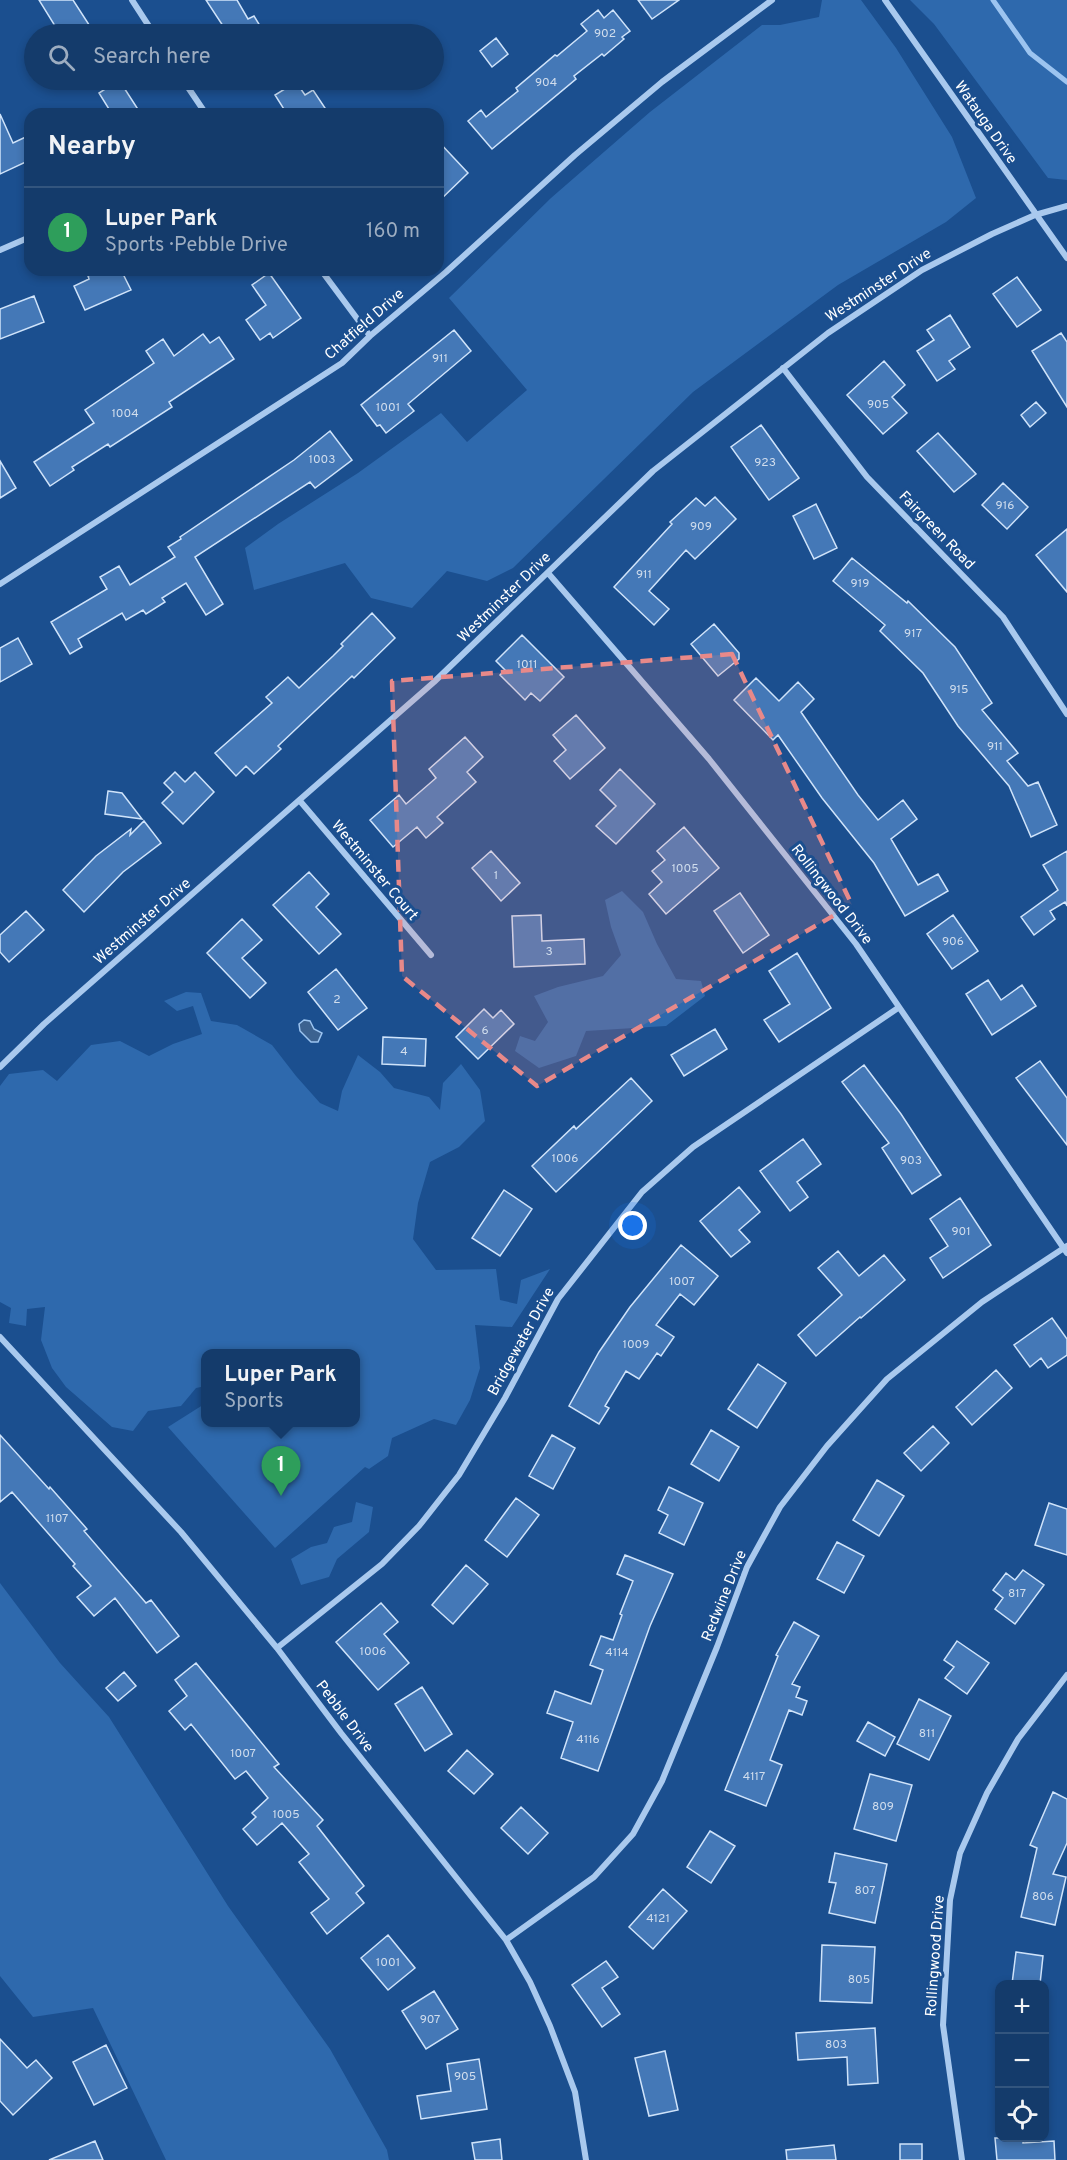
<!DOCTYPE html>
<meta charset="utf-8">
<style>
body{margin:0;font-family:Overpass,sans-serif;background:#1d4271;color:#f1f3f6}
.controls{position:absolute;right:18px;bottom:18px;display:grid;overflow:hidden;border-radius:12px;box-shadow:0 3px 9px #0003}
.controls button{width:54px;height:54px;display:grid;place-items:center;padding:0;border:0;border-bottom:2px solid #33557e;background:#143b6b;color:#f1f3f6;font:30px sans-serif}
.you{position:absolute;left:633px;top:1226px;width:21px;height:21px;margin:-15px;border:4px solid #fff;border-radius:50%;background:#1a73e8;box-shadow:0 0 0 9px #1a73e833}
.badge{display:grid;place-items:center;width:39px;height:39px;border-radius:50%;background:#8c9099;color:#fff;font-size:20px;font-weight:700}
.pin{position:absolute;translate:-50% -50px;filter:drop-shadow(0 2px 3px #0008)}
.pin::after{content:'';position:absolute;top:32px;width:21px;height:18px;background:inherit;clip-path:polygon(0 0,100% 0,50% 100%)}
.popup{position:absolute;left:201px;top:1349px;width:159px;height:78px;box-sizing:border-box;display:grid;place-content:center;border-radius:12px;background:#143b6b;filter:drop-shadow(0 2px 4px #0005);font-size:20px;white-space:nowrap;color:#9dadc1}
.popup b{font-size:22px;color:#f1f3f6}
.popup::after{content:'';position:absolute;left:50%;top:100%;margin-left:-12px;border:12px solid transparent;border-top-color:#143b6b}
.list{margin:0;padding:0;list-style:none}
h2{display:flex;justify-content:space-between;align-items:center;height:78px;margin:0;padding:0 24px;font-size:26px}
h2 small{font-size:20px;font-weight:400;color:#9dadc1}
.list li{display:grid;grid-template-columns:39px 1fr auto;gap:18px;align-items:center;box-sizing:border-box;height:90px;padding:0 24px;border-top:2px solid #33557e}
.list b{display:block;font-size:22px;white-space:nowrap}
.list p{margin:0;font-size:20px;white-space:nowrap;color:#9dadc1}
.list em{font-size:20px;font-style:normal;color:#9dadc1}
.icon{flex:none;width:33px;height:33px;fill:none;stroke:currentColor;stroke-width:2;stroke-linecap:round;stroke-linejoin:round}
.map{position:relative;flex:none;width:1067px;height:2160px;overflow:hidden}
.search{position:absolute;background:#143b6b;box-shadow:0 3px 9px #0003;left:24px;top:24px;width:420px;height:66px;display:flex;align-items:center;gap:15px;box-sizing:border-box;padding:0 21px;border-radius:33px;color:#9dadc1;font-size:22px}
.panel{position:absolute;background:#143b6b;box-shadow:0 3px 9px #0003;left:24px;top:108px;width:420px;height:168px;border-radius:18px}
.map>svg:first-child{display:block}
.green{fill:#2e69ad}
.water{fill:#3c6290;stroke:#9cc4f0;stroke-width:1.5}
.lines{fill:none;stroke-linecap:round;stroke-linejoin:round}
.stream{stroke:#9cc4f0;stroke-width:5}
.building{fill:#4478b7;stroke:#cfe3fa;stroke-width:1.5}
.street{stroke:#a9c9ee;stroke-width:6}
.marked{fill:#e88989;fill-opacity:0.2;stroke:#e88989;stroke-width:4.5;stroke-dasharray:12 8;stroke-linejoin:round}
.labels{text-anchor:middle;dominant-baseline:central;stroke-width:6;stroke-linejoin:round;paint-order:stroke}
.number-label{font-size:12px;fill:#d0dded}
.street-label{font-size:15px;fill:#fff;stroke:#1b4f8f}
</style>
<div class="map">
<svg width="1067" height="2160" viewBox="0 0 1067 2160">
<rect width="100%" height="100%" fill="#1b4f8f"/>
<path class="green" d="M822,0H861L896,48L952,137L976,198L946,222L838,285L693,392L513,568L487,581L447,571L412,608L371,598L345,563L254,590L245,548L278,524L358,473L441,413L467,442L527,390L449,298L551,198L650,112L762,25H780L819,17Z
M910,0H1067V180L1048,178L934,24Z
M622,891L643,912L657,944L676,979L701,981L705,996L666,1026L586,1031L576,1056L539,1068L515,1051L520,1036L535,1041L548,1022L534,996L558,987L603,976L621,955L611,927L605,900Z
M186,992L201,993L211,1021L237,1025L272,1045L296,1076L320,1103L338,1111L342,1091L358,1055L380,1072L394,1088L429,1097L440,1110L443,1083L461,1064L480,1090L485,1121L459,1147L430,1162L418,1203L413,1239L436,1270L496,1269L500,1300L517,1304L521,1280L550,1269L512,1327L475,1325L480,1368L470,1400L456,1425L434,1419L392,1438L388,1456L369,1469L365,1467L275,1548L168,1427L206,1403V1422H356V1354H206V1386L196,1388L181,1406L148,1411L133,1431L112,1427L66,1387L52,1368L41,1340L45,1307L27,1309L26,1326L9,1323L11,1308L0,1302V1086L9,1074L43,1070L57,1081L91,1045L120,1041L149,1056L173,1044L202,1034L193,1006L177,1011L164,1001Z
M356,1502L373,1507L369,1532L337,1559L329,1577L301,1585L291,1559L311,1547L327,1543L334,1527L352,1522Z
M0,1583L60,1663L109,1717L228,1906L330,2049L387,2150L389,2160H166L93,2008L33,2017L0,1976Z"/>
<path class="water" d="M304,1020L310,1021L314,1029L322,1033L318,1042H311L300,1031L299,1024Z"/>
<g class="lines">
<path class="stream" d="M993,0L1030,53L1067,82"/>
</g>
<path class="building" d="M39,0H73L95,34H60Z
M206,0H237L248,19L254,16L265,34H223L227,32Z
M638,0H679L652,19Z
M598,10L604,18L613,10L630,31L622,37L624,39L604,56L602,54L574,76L576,79L492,149L468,121L481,110L486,117L518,91L516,88L555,55L557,56L587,31L581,24Z
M496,38L508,54L492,67L480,51Z
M119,80L141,114H112L99,93Z
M296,82L305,95L313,90L329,114H287L275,95Z
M0,114L13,143L30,135V160L0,174Z
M438,141L468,173L438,202Z
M102,270H121L131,290L85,310L74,286L89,279L88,276Z
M269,273L301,318L273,338L270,333L260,340L246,320L266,305L252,285Z
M1017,277L1041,310L1017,327L993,294Z
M34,296L44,322L0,339V309Z
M950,315L970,347L949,361L955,369L937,381L917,351L934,340L927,330Z
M454,330L471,351L408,404L414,411L386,433L380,425L377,426L361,405Z
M1061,333L1067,342V407L1032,351Z
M203,334L210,343L219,337L234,359L169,402L172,407L110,447L108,444L72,467L74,470L50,486L34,462L94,423L85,410L154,363L146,351L163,339L174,356Z
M884,361L905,385L892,397L907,413L883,434L847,395Z
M1036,402L1046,413L1030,427L1021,415Z
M761,425L799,478L769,500L731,447Z
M330,431L352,460L315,488L310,482L195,557L223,604L206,615L186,583L162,598L165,602L146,614L143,610L126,620L122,613L78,639L82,647L70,654L51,622L107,589L100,577L119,566L130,585L175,557L168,547L181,539L180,537L294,460Z
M938,433L976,474L954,492L917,451Z
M0,461L16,488L0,498Z
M1003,483L1028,507L1007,529L982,505Z
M715,497L736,519L695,559L686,550L649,591L669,609L654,625L614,587L672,524L670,522L696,498L705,506Z
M816,504L837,548L814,559L793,516Z
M1067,529V592L1036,555Z
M852,558L907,603L908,601L955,647L992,703L982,710L1018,753L1007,761L1028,786L1038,782L1057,825L1031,837L1009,786L958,726L923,673L880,631L885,625L833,581Z
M372,613L395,638L354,678L352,676L278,746L281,749L254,774L246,766L236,776L215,753L272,703L266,697L288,677L299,688L333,656L343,646L341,644Z
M714,624L739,653V659L718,676L691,644Z
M522,635L564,677L540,701L531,693L525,700L500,675L505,670L496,661Z
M18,638L32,664L0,682V648Z
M756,678L779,701L798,682L814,699L801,712L858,795L878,820L903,800L917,819L891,839L918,885L938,874L948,891L905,916L874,863L822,798L778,735L773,740L734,700Z
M576,715L605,748L570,779L554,761L566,750L553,735Z
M465,737L483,757L467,772L476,782L437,817L443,823L426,838L417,827L393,847L370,820L399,795L406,804L436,778L429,769Z
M620,769L655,804L616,844L596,826L616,806L600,790Z
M175,772L185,782L195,772L214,792L183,824L162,803L173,792L164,783Z
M108,791L122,793L142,819L105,814Z
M144,821L161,843L123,872L84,912L63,890L96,856L131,829L130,835Z
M684,827L719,868L666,914L649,894L662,882L652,871L665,860L657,851Z
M491,851L520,883L501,901L472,868Z
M1067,851V906L1065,902L1050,911L1055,919L1034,935L1021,917L1058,890L1043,865Z
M309,872L329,894L316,907L341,934L319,954L273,905Z
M740,893L769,935L743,953L714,911Z
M26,911L44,930L9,962L0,952V935Z
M541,915L542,941L584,939L585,964L514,967L512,916Z
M953,915L978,951L952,969L927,934Z
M242,919L262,940L242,958L266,983L250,998L207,953Z
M797,953L831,1008L779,1042L764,1020L790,1004L769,971Z
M336,969L367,1008L338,1030L308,992Z
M988,980L1001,1000L1022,985L1036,1006L992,1035L966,994Z
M484,1009L493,1018L501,1010L514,1024L478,1059L456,1037Z
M715,1029L727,1049L684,1076L671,1055Z
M383,1037L426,1039L425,1066L382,1064Z
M1040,1061L1067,1098V1145L1016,1078Z
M864,1065L901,1114L941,1175L912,1194L882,1148L889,1143L842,1082Z
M631,1078L652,1101L556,1192L532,1166L574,1126L576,1129Z
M803,1139L821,1164L797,1182L808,1197L790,1211L760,1171Z
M739,1187L760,1212L739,1230L750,1242L731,1257L700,1221Z
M504,1190L532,1209L500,1256L472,1238Z
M960,1198L991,1245L943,1278L930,1258L948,1246L930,1219Z
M681,1245L718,1276L694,1305L680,1294L656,1325L674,1337L661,1356L657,1353L639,1379L626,1371L605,1406L609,1408L599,1424L569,1406L599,1352L630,1307Z
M838,1251L859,1276L884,1255L905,1280L861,1318L860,1317L816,1356L798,1335L842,1295L818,1268Z
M1052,1318L1067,1339V1355L1048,1368L1041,1358L1030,1367L1014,1345Z
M758,1364L786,1383L757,1428L728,1409Z
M996,1370L1012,1388L972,1425L956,1407Z
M933,1426L949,1443L921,1471L904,1453Z
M711,1430L739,1447L719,1481L691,1464Z
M0,1435L49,1489L50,1487L87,1529L84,1531L146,1603L151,1600L179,1636L157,1653L115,1598L94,1616L77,1597L91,1586L73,1566L75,1564L12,1492L0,1502Z
M552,1435L575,1448L553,1489L529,1476Z
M877,1480L904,1496L879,1536L853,1520Z
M669,1487L703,1503L684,1545L659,1533L668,1515L658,1510Z
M516,1498L539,1515L507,1557L485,1540Z
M1049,1503L1067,1509V1555L1035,1545Z
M837,1542L864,1556L844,1593L817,1579Z
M625,1555L673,1574L650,1626L598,1771L561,1758L573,1722L547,1713L555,1691L591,1704L603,1670L590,1665L601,1636L613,1640L622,1615L620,1614L633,1581L617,1574Z
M466,1565L488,1584L453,1624L432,1605Z
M1023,1570L1044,1585L1015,1624L995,1609L1003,1598L993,1590L1006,1573L1015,1580Z
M381,1603L398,1622L384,1634L409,1663L378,1690L336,1642Z
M794,1622L819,1636L792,1684L800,1687L796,1697L807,1701L802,1715L789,1710L770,1760L782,1765L766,1806L725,1790L778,1656L776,1655Z
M957,1641L989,1663L967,1694L945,1678L954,1667L944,1660Z
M196,1663L279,1764L274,1767L323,1820L317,1826L364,1886L356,1893L364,1903L327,1934L311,1913L329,1899L299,1862L309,1854L282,1823L257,1845L243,1829L256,1817L252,1813L268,1798L246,1771L235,1779L191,1724L185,1730L169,1711L187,1696L175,1680Z
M124,1672L136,1686L118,1701L106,1688Z
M422,1687L452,1734L425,1751L395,1704Z
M919,1699L951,1716L929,1760L897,1744Z
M868,1722L895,1737L885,1756L857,1741Z
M467,1750L493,1774L474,1794L448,1771Z
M870,1774L912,1785L896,1841L854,1829Z
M1053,1792L1067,1799V1843L1053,1874L1066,1877L1055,1925L1021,1917L1037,1848L1030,1845Z
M521,1807L548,1833L528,1854L501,1828Z
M710,1831L735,1846L711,1883L687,1867Z
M835,1853L887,1864L875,1923L829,1913L836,1883L829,1882Z
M663,1889L687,1911L653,1949L629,1927Z
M388,1935L415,1968L388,1990L361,1958Z
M822,1945L875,1947L872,2003L820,2001Z
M1016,1952L1043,1956L1040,1984H1012Z
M606,1961L618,1977L602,1988L620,2014L602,2027L572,1985Z
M434,1991L458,2029L426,2049L402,2011Z
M875,2028L878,2083L848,2085L847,2057L798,2060L796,2033Z
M0,2039L27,2068L36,2060L52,2078L13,2115L0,2101Z
M106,2045L127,2088L94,2105L73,2062Z
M665,2051L678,2110L649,2116L635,2058Z
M479,2059L487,2109L421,2119L417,2096L451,2091L447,2064Z
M995,2138H1023V2143L1054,2141L1055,2160H997Z
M500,2139L502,2160H475L472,2143Z
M95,2141L103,2160H49Z
M900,2144H922V2160H900Z
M834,2145L836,2160H787L786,2150Z"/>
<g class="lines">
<path class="street" d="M132,0L154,34
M885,0L1067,258
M183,80L206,114
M0,250L30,237
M321,270L370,336
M783,368L867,477L1003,617L1067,714
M548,573L709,759L856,944L1067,1253
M0,584L342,363L370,336L446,272L575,155L662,82L772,0
M300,801L431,955
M0,1067L44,1024L434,682L653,471L828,333L922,270L992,234L1035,215L1067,206
M0,1337L181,1532L277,1648L341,1733L506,1940L530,1982L550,2026L575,2092L586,2160
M277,1648L382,1564L419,1526L459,1475L505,1398L558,1299L642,1192L693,1147L898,1008
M506,1940L594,1877L633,1834L662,1781L717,1647L747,1567L780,1507L827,1446L887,1379L982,1302L1067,1246
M962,2160L943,2025L950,1900L960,1853L987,1793L1018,1739L1067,1675"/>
</g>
<path class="marked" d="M732,654L852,905L537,1086L402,976L392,681Z"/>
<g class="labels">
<g class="number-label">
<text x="605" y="34">902</text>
<text x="546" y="83">904</text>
<text x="440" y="359">911</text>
<text x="878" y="405">905</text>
<text x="388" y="408">1001</text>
<text x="125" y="414">1004</text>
<text x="322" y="460">1003</text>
<text x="765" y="463">923</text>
<text x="1005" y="506">916</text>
<text x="701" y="527">909</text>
<text x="644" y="575">911</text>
<text x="860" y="584">919</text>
<text x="913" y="634">917</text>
<text x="527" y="665">1011</text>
<text x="959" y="690">915</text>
<text x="995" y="747">911</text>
<text x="685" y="869">1005</text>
<text x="496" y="876">1</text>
<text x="953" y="942">906</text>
<text x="549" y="952">3</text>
<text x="337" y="1000">2</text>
<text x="485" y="1031">6</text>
<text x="404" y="1052">4</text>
<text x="565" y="1159">1006</text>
<text x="911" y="1161">903</text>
<text x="961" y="1232">901</text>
<text x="682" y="1282">1007</text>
<text x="636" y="1345">1009</text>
<text x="57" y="1519">1107</text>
<text x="1017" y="1594">817</text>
<text x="373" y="1652">1006</text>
<text x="617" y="1653">4114</text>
<text x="927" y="1734">811</text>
<text x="588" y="1740">4116</text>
<text x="243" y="1754">1007</text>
<text x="754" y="1777">4117</text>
<text x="883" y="1807">809</text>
<text x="286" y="1815">1005</text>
<text x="865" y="1891">807</text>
<text x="1043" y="1897">806</text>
<text x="658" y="1919">4121</text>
<text x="388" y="1963">1001</text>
<text x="859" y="1980">805</text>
<text x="430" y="2020">907</text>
<text x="836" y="2045">803</text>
<text x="465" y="2077">905</text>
</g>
<g class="street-label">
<text transform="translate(985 123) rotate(55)">Watauga Drive</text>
<text transform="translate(879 286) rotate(-33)">Westminster Drive</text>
<text transform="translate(365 325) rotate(-41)">Chatfield Drive</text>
<text transform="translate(936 531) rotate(46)">Fairgreen Road</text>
<text transform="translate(505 598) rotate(-44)">Westminster Drive</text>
<text transform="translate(374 871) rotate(50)">Westminster Court</text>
<text transform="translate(831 895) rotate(52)">Rollingwood Drive</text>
<text transform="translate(143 922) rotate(-41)">Westminster Drive</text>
<text transform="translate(522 1342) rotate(-61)">Bridgewater Drive</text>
<text transform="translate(725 1596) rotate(-68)">Redwine Drive</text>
<text transform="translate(344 1717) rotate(53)">Pebble Drive</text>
<text transform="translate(936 1956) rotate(-86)">Rollingwood Drive</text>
</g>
</g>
</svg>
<div class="controls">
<button>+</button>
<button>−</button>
<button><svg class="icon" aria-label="locate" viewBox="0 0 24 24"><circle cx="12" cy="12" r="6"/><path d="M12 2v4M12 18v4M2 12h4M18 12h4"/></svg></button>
</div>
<div class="you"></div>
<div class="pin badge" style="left:281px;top:1496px;background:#2e9e5b">1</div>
<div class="popup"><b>Luper Park</b>Sports</div>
<div class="search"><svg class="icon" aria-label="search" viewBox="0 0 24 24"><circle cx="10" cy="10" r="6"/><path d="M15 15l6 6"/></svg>Search here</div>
<section class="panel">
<h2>Nearby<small></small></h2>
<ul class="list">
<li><span class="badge" style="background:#2e9e5b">1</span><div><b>Luper Park</b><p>Sports · Pebble Drive</p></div><em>160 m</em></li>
</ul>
</section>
</div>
